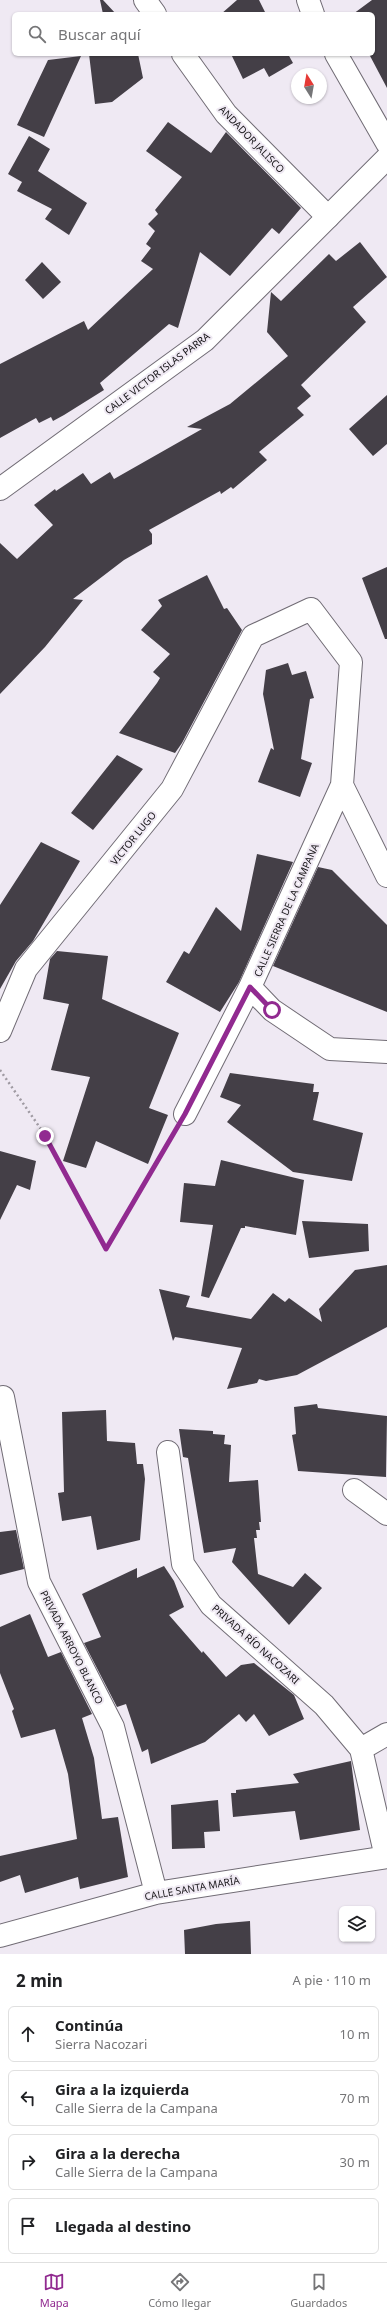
<!DOCTYPE html>
<html lang="es">
<meta charset="utf-8">
<style>
body{margin:0;font-family:"Noto Sans",sans-serif;background:#f6f6f6;color:#202124}
.controls{position:absolute;right:12px;bottom:12px;display:grid;overflow:hidden;border-radius:6px;box-shadow:0 1px 3px #0004}
.controls button{width:36px;height:36px;display:grid;place-items:center;padding:0;border:0;border-bottom:1px solid #e0e0e0;background:#fff;color:#202124;font:20px sans-serif}
.compass{position:absolute;left:291px;top:68px;width:36px;height:36px;border-radius:50%;background:#fff;box-shadow:0 1px 3px #0004;rotate:349deg}
.stop{position:absolute;width:12px;height:12px;margin:-9px;border:3px solid #912a90;border-radius:50%;background:#fff}
.stop.end{background:#912a90;border-color:#fff;box-shadow:0 1px 4px #0008}
.list{margin:0;padding:0;list-style:none}
h2{display:flex;justify-content:space-between;align-items:center;height:52px;margin:0;padding:0 16px;font-size:17px}
h2 small{font-size:13px;font-weight:400;color:#757577}
.list li{display:grid;grid-template-columns:26px 1fr auto;gap:12px;align-items:center;box-sizing:border-box;height:56px;margin:0 8px 8px;padding:0 8px;border:1px solid #e0e0e0;border-radius:6px}
.list b{display:block;font-size:15px;white-space:nowrap}
.list p{margin:0;font-size:13px;white-space:nowrap;color:#757577}
.list em{font-size:13px;font-style:normal;color:#757577}
.icon{flex:none;width:22px;height:22px;fill:none;stroke:currentColor;stroke-width:2;stroke-linecap:round;stroke-linejoin:round}
.map{position:relative;flex:none;width:387px;height:1954px;overflow:hidden}
.search{position:absolute;background:#fff;box-shadow:0 1px 3px #0004;left:12px;right:12px;top:12px;height:44px;display:flex;align-items:center;gap:10px;box-sizing:border-box;padding:0 14px;border-radius:6px;color:#757577;font-size:15px}
.sheet{height:308px;background:#fff}
nav{display:flex;justify-content:space-around;align-items:center;box-sizing:border-box;height:56px;border-top:1px solid #e0e0e0;background:#fff;font-size:11px;color:#757577}
nav a{display:grid;justify-items:center;gap:2px}
nav .on{color:#912a90}
.map>svg:first-child{display:block}
.building{fill:#443f47}
.lines{fill:none;stroke-linecap:round;stroke-linejoin:round}
.street-casing{stroke:#716c75;stroke-width:24}
.secondary-casing{stroke:#716c75;stroke-width:24}
.path{stroke:#9f9aa2;stroke-width:2.5;stroke-dasharray:2 3;stroke-linecap:butt}
.street{stroke:#fff;stroke-width:22}
.secondary{stroke:#fff;stroke-width:22}
.route{stroke:#912a90;stroke-width:5}
.labels{text-anchor:middle;dominant-baseline:central;stroke-width:4;stroke-linejoin:round;paint-order:stroke}
.street-label{font-size:10px;fill:#161417;stroke:#efe9f3}
</style>
<div class="map">
<svg width="387" height="1954" viewBox="0 0 387 1954">
<rect width="100%" height="100%" fill="#efe9f3"/>
<path class="building" d="M100,0H103L116,14H103Z
M237,0H259L266,14H221Z
M372,0H387V88L369,54H373V14H353Z
M89,54H138L143,78L112,102L95,104Z
M231,54H288L293,63L269,77L264,68L243,79Z
M81,56L44,137L17,125L48,60Z
M168,122L211,153L226,132L301,208L279,234L272,228L230,276L200,252L178,328L169,324L100,383L104,390L64,415L53,421L51,417L39,423L36,418L0,438V364L84,321L88,330L153,269L141,261L151,248L146,244L155,231L148,224L158,214L155,210L182,177L146,151Z
M29,136L50,149L38,171L87,203L69,235L45,219L52,209L17,191L22,182L8,174Z
M360,242L387,277L353,307L366,322L301,385L311,396L297,408L304,415L259,452L267,460L233,489L231,487L221,494L220,491L149,530L152,534V544L124,560L73,599L83,600L45,647L0,694V543L17,559L53,525L34,505L55,489L56,491L83,473L91,484L110,472L114,479L202,429L187,427L230,404L288,356L267,332L271,292L281,301L329,254L336,261Z
M42,262L61,282L43,299L25,280Z
M387,395V444L373,456L349,429Z
M387,567V639H385L362,578Z
M207,575L224,609L227,608L242,630L182,743L175,753L119,733L157,683L160,678L153,672L170,654L141,630L162,606L158,600Z
M288,663L292,675L306,671L314,698L310,699L301,759L312,763L300,797L258,782L271,748L274,750L263,694L266,670Z
M117,755L143,769L93,830L71,813Z
M41,842L80,861L33,941L16,961L0,989V905Z
M257,854L293,862L239,982L220,1012L166,982L184,951L189,954L216,907L241,931Z
M318,867L332,870L387,925V1012L273,966Z
M57,951L108,956L102,999L179,1033L149,1108L168,1115L148,1164L96,1141L86,1168L63,1161L90,1077L51,1070L69,1004L43,999L50,959Z
M230,1073L314,1084L313,1092H319L313,1120L363,1133L352,1181L293,1172L227,1122L241,1105L220,1097Z
M0,1151L36,1161L30,1190L17,1185L0,1220Z
M221,1160L304,1180L296,1235L245,1226V1228H241L209,1298L201,1296L213,1225L180,1222L184,1183L215,1186Z
M302,1221L368,1224L369,1251L309,1258Z
M387,1265V1327L297,1375L266,1381L259,1379L257,1383L227,1389L242,1348L175,1337L173,1341L159,1289L190,1296L186,1307L251,1319L273,1293L285,1302L289,1298L322,1322L319,1309L355,1270Z
M317,1404L318,1408L387,1416L386,1477L298,1471L292,1435L296,1434L294,1407Z
M106,1410L107,1441L135,1443L137,1464H143L145,1479L140,1540L97,1550L91,1516L62,1521L58,1493L64,1492L62,1412Z
M179,1429L213,1431V1434L225,1435L224,1444L231,1445L229,1482L258,1480L261,1522H259L260,1530H256L257,1538H254L258,1574L293,1587L305,1573L322,1588L289,1625L232,1562L236,1548L204,1553L188,1458L183,1457Z
M16,1530L24,1569L0,1575V1532Z
M164,1566L174,1581L184,1607L169,1615L202,1653L203,1651L226,1677L241,1665L254,1663L294,1695L304,1719L269,1736L254,1714L246,1722L239,1714L205,1742L151,1764L148,1749L142,1752L126,1704L117,1707L84,1643L101,1637L82,1594L137,1568V1578Z
M30,1614L48,1657L61,1652L92,1714L82,1718L94,1758L102,1819L118,1817L128,1877L80,1889L78,1877L25,1893L20,1875L0,1882V1856L77,1839L68,1774L55,1729L21,1738L12,1711L14,1709L0,1673V1627Z
M351,1761L360,1830L300,1840L295,1811L233,1817L231,1793H236V1790L299,1783L293,1774Z
M218,1800L220,1831L204,1832L205,1848L172,1849L171,1805Z
M250,1921L251,1954H185L184,1930L216,1924Z"/>
<g class="lines">
<defs>
<path id="street" d="M145,0L155,14
M308,0L313,14
M183,54L226,114L328,217
M336,54L387,143
M250,987L272,1010L330,1049L387,1052
M0,1031L26,969L172,789L253,636L311,609L351,662L342,785L387,876
M185,1114L250,987L342,785
M3,1397L39,1582L113,1727L156,1893
M168,1452L183,1564L211,1605L324,1705L361,1749L386,1857
M354,1490L387,1514
M361,1749L387,1734
M0,1936L156,1893L387,1857"/>
<path id="secondary" d="M0,489L205,340L387,158"/>
</defs>
<use href="#street" class="street-casing"/>
<use href="#secondary" class="secondary-casing"/>
<path class="path" d="M0,1070L45,1135L106,1249
M106,1248L172,1135"/>
<use href="#street" class="street"/>
<use href="#secondary" class="secondary"/>
</g>
<g class="lines">
<path class="route" d="M45,1136L106,1249L185,1114L250,987L272,1010"/>
</g>
<g class="labels">
<g class="street-label">
<text transform="translate(252 139) rotate(46)">ANDADOR JALISCO</text>
<text transform="translate(157 373) rotate(-37)">CALLE VICTOR ISLAS PARRA</text>
<text transform="translate(133 838) rotate(-51)">VICTOR LUGO</text>
<text transform="translate(286 910) rotate(-66)">CALLE SIERRA DE LA CAMPANA</text>
<text transform="translate(256 1644) rotate(42)">PRIVADA RÍO NACOZARI</text>
<text transform="translate(72 1647) rotate(63)">PRIVADA ARROYO BLANCO</text>
<text transform="translate(192 1888) rotate(-10)">CALLE SANTA MARÍA</text>
</g>
</g>
</svg>
<div class="controls">
<button><svg class="icon" aria-label="layers" viewBox="0 0 24 24"><path d="M12 4l9 5-9 5-9-5zM3 14l9 5 9-5"/></svg></button>
</div>
<svg class="compass" viewBox="-18 -18 36 36"><path d="M0-13l5 13h-10z" fill="#e53935"/><path d="M0 13l5-13h-10z" fill="#757577"/></svg>
<div class="stop" style="left:272px;top:1010px"></div>
<div class="stop end" style="left:45px;top:1136px"></div>
<div class="search"><svg class="icon" aria-label="search" viewBox="0 0 24 24"><circle cx="10" cy="10" r="6"/><path d="M15 15l6 6"/></svg>Buscar aquí</div>
</div>
<section class="sheet">
<h2>2 min<small>A pie · 110 m</small></h2>
<ul class="list">
<li><svg class="icon" aria-label="ahead" viewBox="0 0 24 24"><path d="M12 20V5M6 11l6-6 6 6"/></svg><div><b>Continúa</b><p>Sierra Nacozari</p></div><em>10 m</em></li>
<li><svg class="icon" aria-label="left" viewBox="0 0 24 24"><path d="M17 20v-9H6M10 6l-5 5 5 5"/></svg><div><b>Gira a la izquierda</b><p>Calle Sierra de la Campana</p></div><em>70 m</em></li>
<li><svg class="icon" aria-label="right" viewBox="0 0 24 24"><path d="M7 20v-9h11M14 6l5 5-5 5"/></svg><div><b>Gira a la derecha</b><p>Calle Sierra de la Campana</p></div><em>30 m</em></li>
<li><svg class="icon" aria-label="arrive" viewBox="0 0 24 24"><path d="M6 21V4h12l-3 4 3 4H6"/></svg><div><b>Llegada al destino</b></div></li>
</ul>
</section>
<nav>
<a class="on"><svg class="icon" aria-label="map" viewBox="0 0 24 24"><path d="M3 6l6-2 6 2 6-2v14l-6 2-6-2-6 2zM9 4v14M15 6v14"/></svg>Mapa</a>
<a><svg class="icon" aria-label="directions" viewBox="0 0 24 24"><path d="M12 3l9 9-9 9-9-9zM9 14v-3h6M13 9l2 2-2 2"/></svg>Cómo llegar</a>
<a><svg class="icon" aria-label="saved" viewBox="0 0 24 24"><path d="M7 4h10v16l-5-4-5 4z"/></svg>Guardados</a>
</nav>
